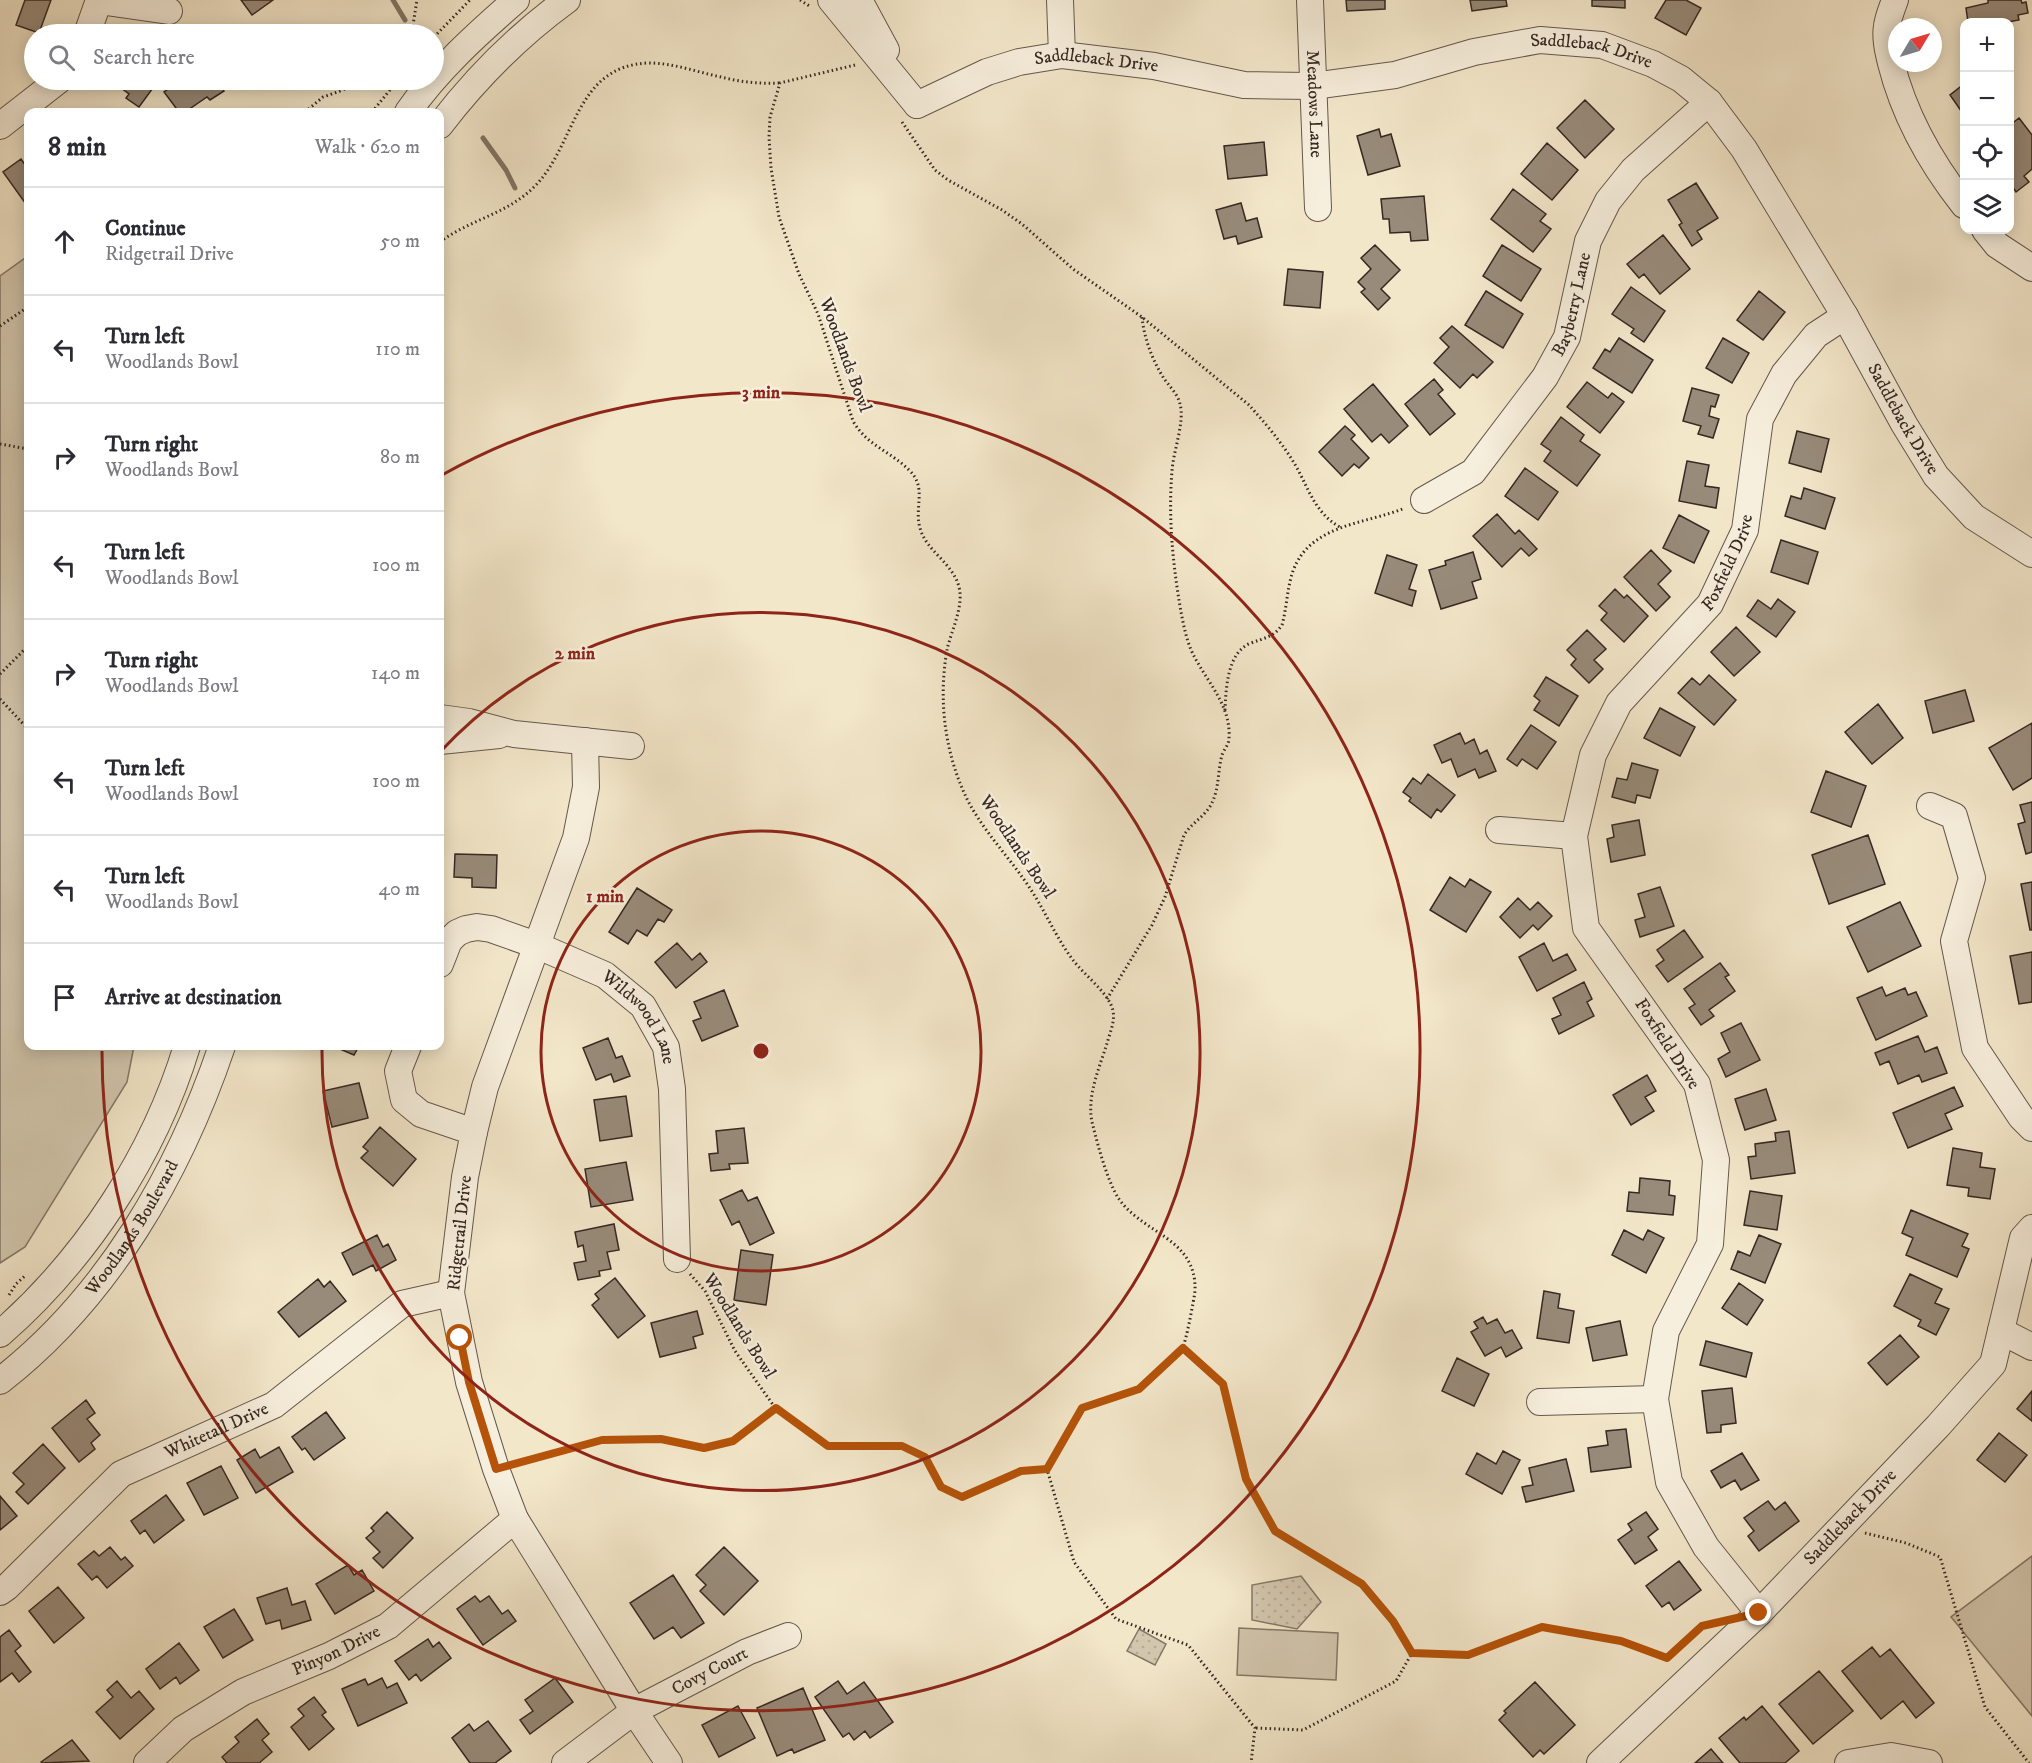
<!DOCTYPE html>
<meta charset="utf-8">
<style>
body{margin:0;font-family:"IM FELL DW Pica",serif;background:#f2f2f3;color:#2b2b33}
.controls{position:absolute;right:18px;top:18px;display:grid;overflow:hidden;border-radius:12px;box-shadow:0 3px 15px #0003}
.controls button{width:54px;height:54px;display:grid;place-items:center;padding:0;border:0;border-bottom:2px solid #e1e1e2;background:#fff;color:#2b2b33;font:30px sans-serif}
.compass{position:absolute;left:1888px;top:18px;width:54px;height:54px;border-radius:50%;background:#fff;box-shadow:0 3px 15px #0003;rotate:52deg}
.stop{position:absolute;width:18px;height:18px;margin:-14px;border:4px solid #b45309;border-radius:50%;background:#fff}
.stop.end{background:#b45309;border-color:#fff;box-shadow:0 2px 6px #0008}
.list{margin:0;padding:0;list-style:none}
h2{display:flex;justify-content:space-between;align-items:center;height:78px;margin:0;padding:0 24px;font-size:26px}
h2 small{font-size:20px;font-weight:400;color:#7c7c81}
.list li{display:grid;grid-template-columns:39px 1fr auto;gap:18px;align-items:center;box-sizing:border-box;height:108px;padding:0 24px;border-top:2px solid #e1e1e2}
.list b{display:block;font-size:22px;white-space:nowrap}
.list p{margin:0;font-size:20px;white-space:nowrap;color:#7c7c81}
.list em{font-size:20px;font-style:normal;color:#7c7c81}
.icon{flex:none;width:33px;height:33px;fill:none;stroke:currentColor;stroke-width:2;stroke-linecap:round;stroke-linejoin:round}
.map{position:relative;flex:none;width:2032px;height:1763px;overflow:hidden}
.search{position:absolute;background:#fff;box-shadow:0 3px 15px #0003;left:24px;top:24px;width:420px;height:66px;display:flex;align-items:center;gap:15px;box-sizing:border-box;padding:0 21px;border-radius:33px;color:#7c7c81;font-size:22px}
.panel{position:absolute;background:#fff;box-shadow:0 3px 15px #0003;left:24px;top:108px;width:420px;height:942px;border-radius:12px}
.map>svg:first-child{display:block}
.grass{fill:#d3c7ae;stroke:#847868;stroke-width:1.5}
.park{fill:url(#park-dots);stroke:#847868;stroke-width:1.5}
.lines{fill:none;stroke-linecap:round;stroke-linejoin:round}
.stream{stroke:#817465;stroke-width:5}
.building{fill:#988b7a;stroke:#362823;stroke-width:1.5}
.minor-casing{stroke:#65584d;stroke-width:28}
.path{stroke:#362823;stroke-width:3;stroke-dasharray:1.5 3;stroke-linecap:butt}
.minor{stroke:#f7efdd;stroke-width:26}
.route{stroke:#b45309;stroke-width:8}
.ring{fill:none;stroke:#8f2418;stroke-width:3}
.labels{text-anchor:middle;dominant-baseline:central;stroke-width:5;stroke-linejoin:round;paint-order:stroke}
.street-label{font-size:18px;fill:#362823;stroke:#f7efdd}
.centre{fill:#8f2418;stroke:#f7efdd;stroke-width:3}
.ring-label{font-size:18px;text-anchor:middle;font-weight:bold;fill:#8f2418;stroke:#f7efdd;stroke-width:5;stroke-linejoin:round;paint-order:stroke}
</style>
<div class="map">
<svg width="2032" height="1763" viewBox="0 0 2032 1763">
<defs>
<pattern id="park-dots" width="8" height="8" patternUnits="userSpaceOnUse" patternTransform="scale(1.5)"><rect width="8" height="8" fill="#d3c7ae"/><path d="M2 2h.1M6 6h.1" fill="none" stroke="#b6ab95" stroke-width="1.8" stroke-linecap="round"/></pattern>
</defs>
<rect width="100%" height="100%" fill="#f3e7ca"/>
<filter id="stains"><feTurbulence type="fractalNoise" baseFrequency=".00333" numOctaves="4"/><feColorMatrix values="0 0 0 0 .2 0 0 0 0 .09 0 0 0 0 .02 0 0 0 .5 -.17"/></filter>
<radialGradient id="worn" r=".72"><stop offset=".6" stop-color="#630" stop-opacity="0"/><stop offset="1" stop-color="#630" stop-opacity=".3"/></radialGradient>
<path class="grass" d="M28,256V1046H134L127,1082L25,1247L0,1263V276Z
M2032,1556V1716L1951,1617Z
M1239,1628L1338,1633L1336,1680L1237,1675Z"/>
<path class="park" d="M1301,1576L1321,1602L1297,1629L1252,1620V1585Z
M1139,1629L1166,1644L1155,1665L1127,1651Z"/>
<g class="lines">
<path class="stream" d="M393,0L405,20
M483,138L506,170L515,188"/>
</g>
<path class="building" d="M25,0H51L39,33L16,25Z
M241,0H273L252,15Z
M1346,0H1385V9L1347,11Z
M1470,0H1506L1507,6L1472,11Z
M1592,0H1625V8L1592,6Z
M1666,0H1686L1701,8L1686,35L1655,18Z
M1988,0H2021L2022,3L2026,2L2028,13L2018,15L2019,20L2008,22H1968L1966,8L1988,3Z
M115,80H156L158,81L139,107L126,98L129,94L113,82Z
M181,80H215L224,91L210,100L207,97L185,112H179L164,92Z
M1964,84V115L1950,95Z
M1585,100L1614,129L1585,158L1557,128Z
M2019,118L2032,135V169L2024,176L2029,182L2016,192L2010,183V125Z
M1379,129L1381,137L1391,134L1400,166L1368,175L1357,136Z
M1264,142L1267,175L1228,179L1224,146Z
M1547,143L1578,170L1552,200L1521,174Z
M21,159L28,169V207L3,172Z
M1696,183L1718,218L1697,231L1702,239L1692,246L1679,225L1682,223L1668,200Z
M1513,189L1546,214L1540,221L1551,229L1533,252L1491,219Z
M1424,196L1428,240L1411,241L1410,232L1390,233L1389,219H1383L1381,199Z
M1241,203L1246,221L1257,218L1262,237L1238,244L1236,236L1224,239L1216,210Z
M1663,235L1690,269L1660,294L1644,274L1639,278L1627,264Z
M1375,245L1400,270L1381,289L1390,298L1378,310L1361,292L1365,289L1358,282L1371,269L1361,258Z
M1502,245L1541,269L1521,301L1483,276Z
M1288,269L1323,272L1320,308L1284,305Z
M1631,287L1665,311L1644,342L1631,333L1634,329L1612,314Z
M1486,291L1523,314L1503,348L1465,325Z
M1759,291L1785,312L1763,340L1737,320Z
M1452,326L1493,362L1477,378L1473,374L1460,388L1434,363L1449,347L1440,338Z
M1619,338L1653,360L1632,393L1593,368L1605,349L1610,352Z
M1723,338L1749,353L1732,383L1706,368Z
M1434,379L1443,390L1438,394L1455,414L1430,435L1405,404Z
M1587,382L1608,398L1612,393L1624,402L1600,433L1567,407Z
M1373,384L1408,426L1389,443L1381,434L1372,442L1344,409Z
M1692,388L1719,395L1715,407L1711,406L1709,416L1719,419L1713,438L1698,434L1701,426L1683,421Z
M1561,417L1584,435L1580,441L1600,455L1577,486L1544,461L1551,451L1541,444Z
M1345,426L1355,435L1351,439L1369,458L1359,468L1354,464L1342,476L1319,452Z
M1797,431L1829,439L1821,472L1789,463Z
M1687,461L1709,465L1705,486L1719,488L1716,508L1679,501Z
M1525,468L1558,492L1538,520L1505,496Z
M1804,488L1835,498L1825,529L1785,516L1791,496L1801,499Z
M1497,514L1515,534L1519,530L1537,549L1529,556L1521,548L1502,567L1473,536Z
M1679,515L1709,531L1694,563L1663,548Z
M1781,540L1818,552L1808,584L1771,572Z
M1651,550L1671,571L1658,584L1670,597L1656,611L1624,577Z
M1473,552L1481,579L1472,582L1477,598L1441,609L1429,570L1446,565L1445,561Z
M1387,555L1417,565L1409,589L1416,591L1412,606L1375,593Z
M1615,589L1624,598L1627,595L1648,616L1624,642L1601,620L1607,613L1599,606Z
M1778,599L1795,612L1776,637L1747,616L1758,600L1771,609Z
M1736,627L1760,652L1734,676L1711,652Z
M1587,630L1606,649L1594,660L1603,669L1589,683L1571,665L1576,659L1567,650Z
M1709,675L1736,700L1714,725L1678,693L1692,678L1700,685Z
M1546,677L1578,696L1559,726L1534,710L1540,701L1534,696Z
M1965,690L1974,721L1933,733L1925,701Z
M1878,704L1903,738L1872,764L1845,732Z
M1660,708L1695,727L1680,756L1644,738Z
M2032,723V778L2013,790L1989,748Z
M1531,725L1556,742L1537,769L1522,759L1517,766L1507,759Z
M1460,733L1465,744L1474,739L1480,754L1487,750L1496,771L1479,778L1475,769L1458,777L1451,759L1442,763L1434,745Z
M1632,763L1658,770L1650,798L1637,795L1635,803L1612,797L1617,778L1627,780Z
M1826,771L1866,786L1851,827L1811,812Z
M1428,774L1455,795L1441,812L1437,809L1431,818L1409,801L1411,798L1403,792L1413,778L1421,784Z
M2032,802V852L2026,854L2018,824L2025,822L2020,805Z
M1639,820L1645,855L1611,862L1607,839L1614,837L1612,825Z
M1868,835L1885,884L1829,904L1812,855Z
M455,854L497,855L496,888L472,887V878L454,877Z
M1450,877L1465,887L1470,879L1491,892L1466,932L1430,910Z
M2032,882V930H2030L2021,884Z
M1660,887L1674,926L1640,937L1635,920L1645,917L1638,894Z
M637,888L672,910L664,922L658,919L647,936L637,930L628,944L609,932Z
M1518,898L1530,910L1538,902L1552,916L1538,930L1533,925L1520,938L1500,917Z
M1900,902L1921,946L1868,972L1847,927Z
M1684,930L1703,957L1668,982L1656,966L1664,960L1657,950Z
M677,943L692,960L700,953L707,962L676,988L655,962Z
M1544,943L1553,961L1567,954L1576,970L1537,991L1519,957Z
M2032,952V1002L2019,1004L2010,956Z
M1720,963L1729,975L1725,977L1735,991L1709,1010L1714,1016L1701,1025L1689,1008L1695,1004L1684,989Z
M1584,982L1592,999L1587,1002L1594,1016L1559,1034L1552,1019L1561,1015L1553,998Z
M1882,987L1886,996L1905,988L1908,995L1916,992L1927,1016L1876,1040L1857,998Z
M724,990L738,1026L702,1041L693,1021L701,1018L694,1002Z
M1741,1023L1760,1060L1726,1077L1718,1059L1730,1052L1721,1033Z
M1918,1036L1925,1052L1937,1047L1947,1073L1922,1082L1919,1075L1898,1084L1889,1061L1880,1065L1875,1053Z
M608,1038L616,1058L622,1056L630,1076L614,1082L611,1074L596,1080L583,1048Z
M333,1046H359L354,1055Z
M1647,1075L1656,1091L1645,1097L1654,1111L1631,1125L1613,1095Z
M359,1083L368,1118L332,1127L323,1091Z
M1954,1087L1963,1106L1945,1114L1952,1129L1908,1148L1893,1113Z
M1766,1089L1776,1120L1745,1130L1735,1099Z
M626,1096L632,1136L600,1141L594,1100Z
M380,1127L416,1159L393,1186L361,1158L368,1151L363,1147Z
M744,1128L748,1163L729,1164L730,1169L711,1171L709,1154L718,1153L716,1131Z
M1789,1131L1795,1173L1751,1179L1748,1157L1756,1156L1755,1144L1776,1141L1775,1133Z
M1953,1148L1982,1153L1980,1167L1995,1169L1990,1199L1968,1196L1969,1188L1947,1185Z
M626,1162L633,1200L591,1207L585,1169Z
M1640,1178L1670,1181L1669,1195L1675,1196L1673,1215L1627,1211L1629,1192L1639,1193Z
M742,1190L748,1201L757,1197L774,1233L750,1245L739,1221L732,1225L720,1200Z
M1750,1191L1782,1196L1777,1230L1744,1225Z
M1911,1210L1968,1234L1962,1246L1969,1249L1957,1277L1906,1255L1913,1238L1902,1233Z
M614,1224L619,1250L607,1252L611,1269L599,1271L600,1276L578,1280L574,1263L586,1261L583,1245L578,1247L575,1232Z
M1624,1230L1643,1240L1648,1230L1664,1238L1646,1273L1612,1255Z
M377,1235L383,1247L388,1244L396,1260L376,1271L373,1265L353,1275L342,1253Z
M1759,1235L1781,1244L1765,1283L1731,1269L1738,1251L1750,1256Z
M741,1250L773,1255L766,1305L734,1300Z
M1910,1274L1942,1289L1935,1303L1949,1309L1936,1335L1918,1326L1921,1320L1894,1306Z
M615,1278L645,1316L618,1338L592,1305L599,1299L595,1294Z
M318,1279L324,1287L330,1281L346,1301L299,1337L278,1312Z
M1739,1283L1763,1300L1747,1325L1722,1308Z
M1544,1291L1560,1294L1558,1308L1574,1311L1569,1343L1537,1338Z
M697,1311L703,1334L693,1337L696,1348L660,1357L651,1323Z
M1483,1317L1487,1324L1497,1319L1505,1333L1512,1330L1522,1348L1506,1357L1501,1347L1485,1356L1471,1332L1478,1328L1474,1322Z
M1620,1321L1627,1355L1593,1361L1586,1328Z
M1900,1335L1919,1357L1887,1385L1868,1363Z
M1706,1341L1752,1353L1746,1377L1700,1365Z
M1457,1358L1489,1374L1474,1406L1442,1391Z
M1732,1388L1736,1423L1721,1425V1432L1707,1433L1702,1391Z
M2032,1391V1421L2017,1409Z
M86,1400L95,1413L87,1419L100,1435L91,1443L95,1449L79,1462L52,1428Z
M326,1412L345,1438L314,1460L305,1448L302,1450L292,1437Z
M1626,1429L1631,1467L1591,1472L1588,1448L1608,1445L1606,1431Z
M1999,1433L2027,1455L2005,1482L1977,1460Z
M43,1444L65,1468L28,1504L16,1492L24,1484L13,1473Z
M279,1447L293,1472L256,1493L237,1460L255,1449L260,1458Z
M1503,1451L1520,1460L1502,1494L1466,1474L1477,1453L1496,1464Z
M1742,1453L1759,1480L1741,1490L1735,1480L1721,1488L1711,1471Z
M1566,1459L1574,1491L1526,1502L1522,1487L1533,1485L1529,1468Z
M221,1466L238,1498L204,1515L187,1483Z
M166,1495L184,1520L154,1543L145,1530L140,1534L131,1521Z
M0,1496L17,1516L0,1530Z
M1768,1501L1775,1510L1785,1502L1799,1521L1759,1551L1748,1536L1754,1531L1744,1518Z
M387,1512L413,1538L383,1568L373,1558L380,1552L366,1538L374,1531L371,1528Z
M1646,1512L1658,1529L1648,1537L1657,1550L1635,1564L1618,1540L1632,1530L1628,1524Z
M110,1547L121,1560L125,1557L133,1566L107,1588L97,1576L92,1580L78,1564L94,1551L99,1556Z
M724,1547L758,1581L724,1615L700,1591L706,1585L696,1575Z
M1679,1561L1701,1590L1674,1610L1669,1602L1662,1607L1646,1586Z
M348,1565L354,1575L362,1570L374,1591L335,1614L316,1584Z
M673,1575L704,1623L681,1638L673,1627L654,1639L630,1603Z
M58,1587L84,1618L54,1643L29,1611Z
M287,1588L292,1605L305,1601L311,1620L282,1629L280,1620L266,1624L257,1598Z
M475,1596L480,1602L489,1596L502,1614L508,1610L516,1621L483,1645L457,1609Z
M234,1609L253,1640L223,1658L204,1627Z
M9,1630L21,1646L15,1651L31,1672L19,1682L12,1673L0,1682V1637Z
M428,1639L433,1647L439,1642L451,1658L421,1681L416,1674L409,1680L395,1661Z
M179,1643L199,1670L180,1684L176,1677L160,1689L146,1669Z
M1872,1647L1880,1657L1890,1649L1934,1703L1916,1718L1903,1701L1881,1719L1842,1671Z
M1819,1671L1853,1711L1813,1744L1779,1704Z
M382,1678L387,1688L397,1683L407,1703L358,1726L342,1689L365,1679L368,1685Z
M555,1678L573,1702L530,1734L520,1720L533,1711L525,1700Z
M117,1681L131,1698L139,1691L154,1709L120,1739L96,1712L113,1697L107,1690Z
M838,1681L847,1694L864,1682L893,1722L870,1738L865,1731L854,1740L849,1733L843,1737L815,1697Z
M1535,1682L1575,1725L1544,1754L1540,1750L1533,1757L1499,1720L1506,1713L1504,1711Z
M803,1688L825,1740L794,1753L792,1749L777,1756L757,1708Z
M314,1697L326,1712L322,1715L334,1729L309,1750L291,1727L304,1716L298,1709Z
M738,1706L755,1738L719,1757L702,1725Z
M1762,1706L1799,1751L1785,1763H1740L1719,1738L1744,1717L1746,1720Z
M257,1719L269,1734L262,1740L272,1752L259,1763H227L222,1757L239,1742L235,1737Z
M488,1721L511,1751L495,1763H470L452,1738L469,1724L474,1731Z
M72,1740L89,1761L42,1763L41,1762Z
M1711,1749L1723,1763H1695Z"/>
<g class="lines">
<defs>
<g id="minor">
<path d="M831,0L917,105"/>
<path d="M859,0L886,50"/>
<path d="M1060,0L1062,55"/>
<path id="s1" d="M1310,0L1318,208"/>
<path d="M1895,0C1892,8 1888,18 1887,26C1885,38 1888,51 1891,63C1904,115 1931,163 1964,205"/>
<path d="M99,1L169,11"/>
<path d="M87,34L99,0"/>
<path id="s2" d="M917,105L987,72L1019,62L1062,55L1154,66L1244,85L1313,86L1395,75L1474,52L1540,40L1602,45L1653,64L1681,79L1709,102L1744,149L1845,316L1904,424L1936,476L1974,517L2032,554"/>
<path d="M408,112C437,70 477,34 516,0"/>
<path d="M440,125C476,78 519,35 567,0"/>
<path d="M0,126L59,80"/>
<path d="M1985,230L1997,245L2032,268"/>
<path id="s3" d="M1424,500L1473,472L1545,377L1567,337L1588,241L1608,201L1633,170L1709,102"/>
<path d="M440,718L469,722L514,734L631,746"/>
<path d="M440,741L499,735"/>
<path d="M585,741L586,787L576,838L485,1087L474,1132L465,1177L451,1293L469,1382L496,1469L515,1519L634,1711L669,1763"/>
<path d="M1930,806L1954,816L1972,878L1954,941L1975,1048L2021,1117L2032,1128"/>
<path d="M1499,830L1574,836"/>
<path id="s4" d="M440,964L449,941L457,933L466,929L477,927L491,929L536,945L605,975L643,1006L666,1047L672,1089L677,1259"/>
<path d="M408,1046L398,1071L404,1100L421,1114L474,1132"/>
<path d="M2001,1331L2032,1347"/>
<path d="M0,1334C86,1259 154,1155 187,1046"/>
<path id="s5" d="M0,1381C108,1297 179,1173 222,1046"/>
<path d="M1540,1402L1655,1399"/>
<path id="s6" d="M0,1592L7,1587L121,1474L274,1405L402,1304L451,1293"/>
<path id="s7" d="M1759,1613L1706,1547L1669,1482L1655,1399L1666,1331L1710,1244L1716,1160L1697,1084L1586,928L1574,836L1593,755L1619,703L1710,604L1745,530L1760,419L1784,374L1816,335L1845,316"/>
<path id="s8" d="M147,1763L183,1729L243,1692L329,1656L388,1626L515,1519"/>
<path id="s9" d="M565,1763L634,1711L747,1652L788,1636"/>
<path id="s10" d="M1600,1763L1759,1613L1938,1426L1993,1364L2023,1238L2032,1228"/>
<path d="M1848,1763L1891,1756L1929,1763"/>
</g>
</defs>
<use href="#minor" class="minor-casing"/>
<path class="path" d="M800,0L811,7
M402,34L413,25L417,0
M434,37L470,0
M855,65L780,83L770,117L769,137L771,168L779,217L799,274L818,314L853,421C867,446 892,452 910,471C927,488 914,508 920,528C926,551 953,563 959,587C964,607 951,631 947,650C938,701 945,755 968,801C986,835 1013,861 1033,893C1047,915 1057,939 1073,960C1083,974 1110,994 1113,1011C1115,1020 1111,1030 1108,1040C1100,1067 1085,1098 1093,1126C1098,1146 1108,1183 1119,1199C1143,1234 1197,1238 1195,1291C1194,1299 1186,1343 1182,1349C1178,1356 1146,1385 1139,1389C1125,1397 1098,1403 1082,1408L1047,1469L1074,1562L1116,1619L1188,1645L1255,1728L1251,1763
M305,112L323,97L343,90L359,80
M372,112L398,80
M902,122L935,170L948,180L1002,210L1022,224L1073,269L1142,317L1249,405C1266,424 1284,445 1297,468C1309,490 1316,514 1340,527
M440,242C469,220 507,214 534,187C576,146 574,65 649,63C673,63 697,72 721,77C740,82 760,84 780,83
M0,326L28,307
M0,444L28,449
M0,674L28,646
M0,699L28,729
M1225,710C1226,689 1227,652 1251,643C1264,638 1274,637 1282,625C1287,607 1287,588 1293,571C1310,524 1366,524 1405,508
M1107,999L1152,925L1165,897L1184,835C1191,824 1202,818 1209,808C1220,791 1217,773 1222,755C1224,749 1229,745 1229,738C1231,706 1208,683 1194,656C1187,643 1184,627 1181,612C1173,566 1168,518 1172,471C1173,452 1185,422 1180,404C1178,394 1168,385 1163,377C1152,359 1144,338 1142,317
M690,1274L705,1291L735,1351L776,1409
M9,1295L16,1284L26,1275
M1184,1348L1223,1384L1246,1479L1275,1531L1362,1584L1393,1621L1412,1653L1396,1681L1303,1730L1255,1728
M518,1463L602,1440L661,1439L704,1448L733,1441L776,1409L828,1446L901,1445L925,1457L941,1487L962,1497L1021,1471L1047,1469
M1865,1533L1906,1543L1940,1557L1985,1707L2029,1763
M1412,1653L1430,1652L1468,1655L1542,1627L1621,1641L1667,1658L1702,1626L1715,1623"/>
<use href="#minor" class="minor"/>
</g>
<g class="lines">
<path class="route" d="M460,1338L469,1382L496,1469L602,1440L661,1439L704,1448L733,1441L776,1408L828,1446H902L925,1457L941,1487L962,1497L1021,1471L1047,1469L1082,1408L1139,1389L1183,1348L1223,1384L1246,1479L1275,1531L1362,1584L1393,1621L1412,1653L1468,1655L1542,1627L1621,1641L1667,1658L1702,1626L1759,1613"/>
</g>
<g class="ring">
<circle cx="761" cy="1051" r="220"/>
<path d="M440 752A439 439 0 1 1 322 1047"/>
<path d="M442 475A659 659 0 1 1 102 1051"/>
</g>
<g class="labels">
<g class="street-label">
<text stroke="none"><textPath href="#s2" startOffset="693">Saddleback Drive</textPath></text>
<text stroke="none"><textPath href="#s2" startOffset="189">Saddleback Drive</textPath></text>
<text stroke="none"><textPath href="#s1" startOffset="104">Meadows Lane</textPath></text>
<text stroke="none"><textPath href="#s3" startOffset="254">Bayberry Lane</textPath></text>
<text transform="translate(845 355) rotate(70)">Woodlands Bowl</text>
<text stroke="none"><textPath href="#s2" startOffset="1197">Saddleback Drive</textPath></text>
<text stroke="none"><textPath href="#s7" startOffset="1178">Foxfield Drive</textPath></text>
<text transform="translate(1017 847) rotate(56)">Woodlands Bowl</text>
<text stroke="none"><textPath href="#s4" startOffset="250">Wildwood Lane</textPath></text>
<text transform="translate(1667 1044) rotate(57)">Foxfield Drive</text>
<text stroke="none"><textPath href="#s5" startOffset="204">Woodlands Boulevard</textPath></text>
<text transform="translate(460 1233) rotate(-84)">Ridgetrail Drive</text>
<text transform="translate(739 1326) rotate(58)">Woodlands Bowl</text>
<text stroke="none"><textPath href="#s6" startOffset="274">Whitetail Drive</textPath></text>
<text stroke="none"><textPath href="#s10" startOffset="351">Saddleback Drive</textPath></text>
<text stroke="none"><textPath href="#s8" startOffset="222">Pinyon Drive</textPath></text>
<text stroke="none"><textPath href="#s9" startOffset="172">Covy Court</textPath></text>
</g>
</g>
<circle cx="761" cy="1051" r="9" class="centre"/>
<g class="ring-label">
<text x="761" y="398">3 min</text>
<text x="575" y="659">2 min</text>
<text x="605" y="902">1 min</text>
</g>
<rect width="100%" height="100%" filter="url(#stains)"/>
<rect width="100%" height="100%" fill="url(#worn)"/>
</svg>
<div class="controls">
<button>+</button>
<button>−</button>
<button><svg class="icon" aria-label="locate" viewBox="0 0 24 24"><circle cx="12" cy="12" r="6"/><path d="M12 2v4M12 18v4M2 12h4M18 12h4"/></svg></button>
<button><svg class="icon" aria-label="layers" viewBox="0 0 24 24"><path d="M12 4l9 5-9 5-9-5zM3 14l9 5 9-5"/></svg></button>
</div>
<svg class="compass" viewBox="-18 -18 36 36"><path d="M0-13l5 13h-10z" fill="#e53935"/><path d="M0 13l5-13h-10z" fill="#7c7c81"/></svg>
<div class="stop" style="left:460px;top:1338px"></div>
<div class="stop end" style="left:1759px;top:1613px"></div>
<div class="search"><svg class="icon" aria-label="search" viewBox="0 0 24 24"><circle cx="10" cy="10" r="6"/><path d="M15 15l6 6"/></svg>Search here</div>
<section class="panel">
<h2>8 min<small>Walk · 620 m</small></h2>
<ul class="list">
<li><svg class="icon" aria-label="ahead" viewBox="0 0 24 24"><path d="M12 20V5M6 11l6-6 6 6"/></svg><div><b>Continue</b><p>Ridgetrail Drive</p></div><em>50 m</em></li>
<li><svg class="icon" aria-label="left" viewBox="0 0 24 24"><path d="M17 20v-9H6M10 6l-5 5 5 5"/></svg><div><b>Turn left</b><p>Woodlands Bowl</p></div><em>110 m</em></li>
<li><svg class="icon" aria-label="right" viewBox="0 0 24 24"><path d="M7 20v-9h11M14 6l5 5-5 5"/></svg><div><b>Turn right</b><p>Woodlands Bowl</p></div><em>80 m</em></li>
<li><svg class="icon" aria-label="left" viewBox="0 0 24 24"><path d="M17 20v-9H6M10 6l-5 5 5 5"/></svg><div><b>Turn left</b><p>Woodlands Bowl</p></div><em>100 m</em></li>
<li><svg class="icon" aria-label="right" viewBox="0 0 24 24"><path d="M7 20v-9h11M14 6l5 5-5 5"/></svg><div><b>Turn right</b><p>Woodlands Bowl</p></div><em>140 m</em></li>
<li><svg class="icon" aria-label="left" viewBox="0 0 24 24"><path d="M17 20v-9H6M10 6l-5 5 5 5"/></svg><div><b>Turn left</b><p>Woodlands Bowl</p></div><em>100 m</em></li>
<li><svg class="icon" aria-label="left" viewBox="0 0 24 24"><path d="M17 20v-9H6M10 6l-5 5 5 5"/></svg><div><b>Turn left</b><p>Woodlands Bowl</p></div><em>40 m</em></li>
<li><svg class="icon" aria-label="arrive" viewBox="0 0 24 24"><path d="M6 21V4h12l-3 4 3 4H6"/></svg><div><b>Arrive at destination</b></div></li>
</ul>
</section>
</div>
